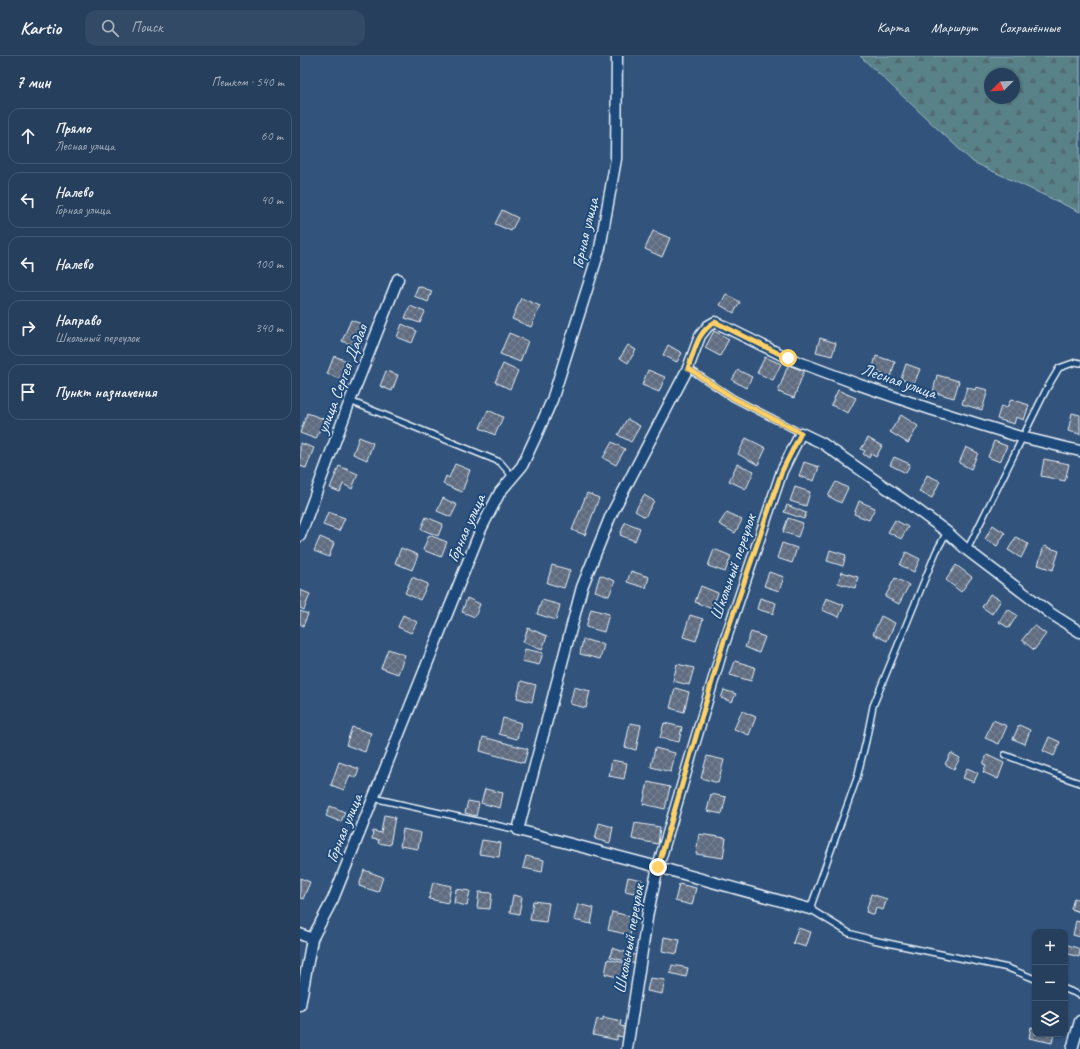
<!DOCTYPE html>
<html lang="ru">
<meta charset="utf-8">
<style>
body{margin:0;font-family:Caveat,sans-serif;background:#324a66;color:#f1f3f6}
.controls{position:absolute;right:12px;bottom:12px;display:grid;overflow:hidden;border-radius:8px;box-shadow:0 1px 3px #0004}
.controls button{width:36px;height:36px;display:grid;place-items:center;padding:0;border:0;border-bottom:1px solid #425872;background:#263f5d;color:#f1f3f6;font:20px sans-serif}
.compass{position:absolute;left:684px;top:12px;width:36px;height:36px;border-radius:50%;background:#263f5d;box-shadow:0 1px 3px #0004;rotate:246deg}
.stop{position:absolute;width:12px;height:12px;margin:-9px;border:3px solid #ffd166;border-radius:50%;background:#fff}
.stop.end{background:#ffd166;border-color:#fff;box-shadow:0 1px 4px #0008}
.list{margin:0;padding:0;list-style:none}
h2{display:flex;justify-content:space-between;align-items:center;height:52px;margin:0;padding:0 16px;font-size:17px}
h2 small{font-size:13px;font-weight:400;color:#a4afbc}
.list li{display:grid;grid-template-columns:26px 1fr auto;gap:12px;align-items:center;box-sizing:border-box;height:56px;margin:0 8px 8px;padding:0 8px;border:1px solid #425872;border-radius:12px}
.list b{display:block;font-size:15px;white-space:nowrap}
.list p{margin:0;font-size:13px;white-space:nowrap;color:#a4afbc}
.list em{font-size:13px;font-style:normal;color:#a4afbc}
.icon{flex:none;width:22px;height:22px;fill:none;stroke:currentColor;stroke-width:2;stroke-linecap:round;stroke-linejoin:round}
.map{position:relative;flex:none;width:780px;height:993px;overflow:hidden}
header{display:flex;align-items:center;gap:24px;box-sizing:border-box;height:56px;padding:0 20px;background:#263f5d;border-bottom:1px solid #425872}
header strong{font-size:19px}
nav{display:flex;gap:22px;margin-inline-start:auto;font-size:14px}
.search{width:280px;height:36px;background:#324a66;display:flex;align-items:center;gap:10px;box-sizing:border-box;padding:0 14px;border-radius:12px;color:#a4afbc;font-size:15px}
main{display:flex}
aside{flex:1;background:#263f5d}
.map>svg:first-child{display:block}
.forest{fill:url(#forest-firs);stroke:#a0b9c0;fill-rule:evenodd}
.building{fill:url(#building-cross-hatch);stroke:#e8f1f8}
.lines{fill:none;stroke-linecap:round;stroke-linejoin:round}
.service-casing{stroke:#e8f1f8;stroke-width:8}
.minor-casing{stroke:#e8f1f8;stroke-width:13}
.service{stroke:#1f4a7a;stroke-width:5}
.minor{stroke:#1f4a7a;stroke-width:10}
.route{stroke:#ffd166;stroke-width:5}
.labels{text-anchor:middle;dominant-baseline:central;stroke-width:4;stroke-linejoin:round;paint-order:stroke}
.street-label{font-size:17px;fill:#e8f1f8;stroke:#1f4a7a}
</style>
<header>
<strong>Kartio</strong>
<div class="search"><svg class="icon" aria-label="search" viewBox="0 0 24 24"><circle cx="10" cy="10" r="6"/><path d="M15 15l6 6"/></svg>Поиск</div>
<nav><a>Карта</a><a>Маршрут</a><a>Сохранённые</a></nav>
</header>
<main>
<aside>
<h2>7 мин<small>Пешком · 540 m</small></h2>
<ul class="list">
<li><svg class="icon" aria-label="ahead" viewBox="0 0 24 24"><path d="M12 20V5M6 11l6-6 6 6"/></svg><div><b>Прямо</b><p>Лесная улица</p></div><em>60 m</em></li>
<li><svg class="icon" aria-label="left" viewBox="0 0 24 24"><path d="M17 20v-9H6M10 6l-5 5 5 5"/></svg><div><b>Налево</b><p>Горная улица</p></div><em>40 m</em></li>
<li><svg class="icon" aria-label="left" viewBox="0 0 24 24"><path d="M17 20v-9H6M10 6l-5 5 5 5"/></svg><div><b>Налево</b></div><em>100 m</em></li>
<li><svg class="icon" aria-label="right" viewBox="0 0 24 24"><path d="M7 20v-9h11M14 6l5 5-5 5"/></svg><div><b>Направо</b><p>Школьный переулок</p></div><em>340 m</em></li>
<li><svg class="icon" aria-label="arrive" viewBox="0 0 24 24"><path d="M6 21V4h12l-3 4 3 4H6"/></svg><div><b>Пункт назначения</b></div></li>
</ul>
</aside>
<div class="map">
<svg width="780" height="993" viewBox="0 0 780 993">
<defs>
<pattern id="forest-firs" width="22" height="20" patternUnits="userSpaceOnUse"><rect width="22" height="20" fill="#598188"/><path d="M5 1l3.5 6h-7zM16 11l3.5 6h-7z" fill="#516a6f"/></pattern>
<pattern id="building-cross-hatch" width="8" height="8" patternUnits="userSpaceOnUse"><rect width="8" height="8" fill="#606d80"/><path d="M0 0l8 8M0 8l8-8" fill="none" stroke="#778293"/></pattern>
</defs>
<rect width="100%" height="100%" fill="#32547c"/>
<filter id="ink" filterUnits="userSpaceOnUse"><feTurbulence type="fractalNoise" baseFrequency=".025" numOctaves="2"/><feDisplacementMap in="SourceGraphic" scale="8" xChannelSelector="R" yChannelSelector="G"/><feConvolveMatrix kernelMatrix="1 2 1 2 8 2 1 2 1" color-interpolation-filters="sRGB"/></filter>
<g filter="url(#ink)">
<path class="forest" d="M560,0H780V156L673,106ZM690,18H714V42H690Z"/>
<path class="building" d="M202,154L218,162L211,175L195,168Z
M353,175L370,182L362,201L345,193Z
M118,230L132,235L128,246L114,240Z
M426,238L440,246L434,257L420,249Z
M221,242L240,250L231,271L212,263Z
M110,250L125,256L120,267L105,262Z
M51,264L64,269L59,281L63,283L59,292L42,285Z
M102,268L117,275L112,287L97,281Z
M414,275L429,283L420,300L405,292Z
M209,277L228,285L220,306L200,298Z
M520,282L536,287L532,300L516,296Z
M328,289L336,294L328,307L320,302Z
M368,289L382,297L377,306L363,299Z
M34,300L47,305L41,323L27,318Z
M576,300L595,306L591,321L572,315Z
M465,301L481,308L473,324L457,317Z
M203,308L218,315L210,333L195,326Z
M606,308L620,313L614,328L601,323Z
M488,309L504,315L494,342L478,336Z
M348,314L365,321L359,336L342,329Z
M438,314L452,321L446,332L432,324Z
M86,315L98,319L92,335L80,330Z
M637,319L659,325L654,342L633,336Z
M667,331L675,334L676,331L688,334L682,354L662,348Z
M538,334L556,342L548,357L531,349Z
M711,343L729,349L724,364L716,361L714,368L697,363L701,350L707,352Z
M188,354L203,361L195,379L180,372Z
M7,357L24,363L16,383L0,377Z
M772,357L780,359V378L768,375Z
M601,359L618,370L608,387L590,376Z
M327,363L340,370L331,386L318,379Z
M59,381L73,387L67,404L53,398Z
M446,382L466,392L458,409L438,398Z
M568,382L582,390L576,401L571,398L569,402L563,398L565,395L561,393Z
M694,385L707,390L700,406L688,401Z
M312,386L325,393L316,409L303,402Z
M0,387L14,392L6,412L0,410Z
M666,391L678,397L671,413L659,407Z
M594,401L610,408L606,417L590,409Z
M744,403L769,408L765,425L741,420Z
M504,406L519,411L514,425L499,420Z
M155,408L170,414L162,436L143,428L146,420L149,422Z
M437,408L454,415L446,433L429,425Z
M39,410L58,418L52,433L43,428L40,436L30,432Z
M627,419L640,425L632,442L619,436Z
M536,426L548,432L541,447L528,440Z
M495,431L510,436L506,450L490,445Z
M287,437L299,442L285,479L272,474Z
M344,439L354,445L345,461L335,455Z
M143,442L157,449L151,461L137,455Z
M559,445L575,452L569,464L554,458Z
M487,449L506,457L504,463L484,456Z
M28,456L45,462L39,475L23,469Z
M427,456L442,464L435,477L419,468Z
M126,461L143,468L138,480L121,473Z
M488,462L503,467L498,481L483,476Z
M595,464L608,471L601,483L588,476Z
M325,466L340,472L335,485L320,479Z
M693,469L705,477L697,490L685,483Z
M129,479L147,486L141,501L123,494Z
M20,481L34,487L29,501L14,495Z
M716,481L728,488L721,502L708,494Z
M482,487L497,492L492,507L477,502Z
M744,490L759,495L753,514L738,509Z
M101,492L118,499L112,514L95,507Z
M414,493L431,500L425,516L408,510Z
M530,494L546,499L543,510L527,505Z
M606,496L620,503L614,516L600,509Z
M252,509L270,514L264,532L247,527Z
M656,509L672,521L661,536L646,524Z
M331,515L349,521L346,532L327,526Z
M469,516L484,521L479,535L464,530Z
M542,516L558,521L555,532L538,527Z
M300,519L315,525L309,540L295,535Z
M112,521L128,528L120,544L105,537Z
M595,522L609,529L599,548L585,541Z
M401,530L418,537L412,553L395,546Z
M0,534L10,538L4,554L0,552Z
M690,538L701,544L692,558L682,551Z
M167,542L180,548L175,561L162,556Z
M460,542L476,547L473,558L457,553Z
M526,542L544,549L539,561L522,554Z
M242,544L260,549L256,564L237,558Z
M291,553L309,558L304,576L286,571Z
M707,553L717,559L709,572L699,566Z
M0,555L8,558L3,570L0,568Z
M103,559L117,566L111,577L98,571Z
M390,559L403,563L396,585L383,581Z
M581,560L595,567L587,585L573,578Z
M734,569L746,578L734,594L722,584Z
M228,572L247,580L242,594L223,586Z
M451,576L465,581L459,597L445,591Z
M283,583L304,589L300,603L280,598Z
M88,593L105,599L98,618L81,612Z
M225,593L243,597L239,609L222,605Z
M435,605L455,611L451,625L430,619Z
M377,608L394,612L389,629L373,625Z
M221,625L236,629L232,646L217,642Z
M274,631L290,635L286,652L270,648Z
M375,632L389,636L384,656L370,652Z
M424,634L436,638L432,646L421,642Z
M442,655L456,661L449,679L434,673Z
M203,662L221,667L217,683L199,678Z
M693,664L707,670L699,688L685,682Z
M330,667L341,669L336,694L325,691Z
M364,667L382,671L379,686L360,682Z
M719,669L730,674L725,688L713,683Z
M52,671L71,677L65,696L46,689Z
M183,681L228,693L224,707L180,695Z
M749,681L760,686L754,700L743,695Z
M355,692L375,697L371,716L351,711Z
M651,697L660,702L654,713L645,708Z
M687,699L704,707L698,723L683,716L686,709L683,708Z
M407,700L424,704L418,727L401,722Z
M312,704L327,707L324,723L309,720Z
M39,706L59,713L56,722L50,719L44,734L31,729Z
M667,712L678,717L674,726L663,722Z
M348,726L370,731L365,753L343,748Z
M185,733L203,737L200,752L181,747Z
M411,738L426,741L422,758L407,755Z
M168,745L179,747L176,760L165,757Z
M30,750L45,756L41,766L26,760Z
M84,759L95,761L90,789L78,787L79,784L72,783L73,775L81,777Z
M299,767L313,771L310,787L295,783Z
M335,767L360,771L358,788L332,783Z
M103,773L121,777L118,793L100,790Z
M399,778L426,782L423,802L396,798Z
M182,784L201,787L199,801L179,798Z
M226,800L244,804L242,816L223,812Z
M64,814L83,821L78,836L59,830Z
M328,821L342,824L339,838L325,835Z
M0,822L10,826L3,843L0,842Z
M133,826L151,830L148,847L129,843Z
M379,828L396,832L392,849L375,845Z
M156,833L170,835L167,850L154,847Z
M179,836L192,837L190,853L177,852Z
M571,838L587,843L583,854L576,852L574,859L566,856Z
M213,839L222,841L219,858L210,856Z
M774,842L780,844V856L771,853Z
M233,845L249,847L246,866L230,864Z
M278,848L294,852L291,868L274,864Z
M312,856L334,861L330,879L308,874Z
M776,865L780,866V881L773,879Z
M498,872L511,876L506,891L493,887Z
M364,881L380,884L377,898L362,895Z
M765,888L780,893L779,901L765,897Z
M312,892L338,900L336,908L310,901Z
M308,903L325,907L322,922L305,918Z
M372,909L388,912L386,921L370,917Z
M350,922L365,924L362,938L347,935Z
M303,961L321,965L320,970L326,971L324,981L317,980V984L293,979L297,963L303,964Z
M731,971L735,972V978H754L752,987L729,982Z"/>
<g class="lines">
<defs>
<path id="service" d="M388,312L433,342L501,377
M50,345L200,406L213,421
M647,476L636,496L573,650L566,685L557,722L510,853L549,877L573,884L708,912L735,923
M667,494L746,334L759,312L776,306L780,307
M705,699L771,724L780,727
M73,742L218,774
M765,933L780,939"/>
<path id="minor" d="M0,480L50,345L98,223
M510,853L358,811L218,774L282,531L311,459L388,312L400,280L408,270L415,266L488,302L560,329L630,353L717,380L780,395
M0,878L12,883
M0,949L12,883L33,843L181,473L200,436L222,410L236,380L252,344L300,192L316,103L317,0
M327,993L348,856L358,811L423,591L482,415L501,377L522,387L608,447L647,476L667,494L750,557L780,576
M772,993L780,965"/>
</defs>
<use href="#service" class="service-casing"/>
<use href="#minor" class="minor-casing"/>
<use href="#service" class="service"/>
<use href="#minor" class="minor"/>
</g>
</g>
<g class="lines" filter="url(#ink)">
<path class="route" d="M358,811L422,591L482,415L501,377L433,342L388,312C395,294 397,276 415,266L488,302"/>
</g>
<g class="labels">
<g class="street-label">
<text transform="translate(285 177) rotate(-77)">Горная улица</text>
<text transform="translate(42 323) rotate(-69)">улица Сергея Дадая</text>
<text transform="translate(599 325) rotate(19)">Лесная улица</text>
<text transform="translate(166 472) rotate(-66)">Горная улица</text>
<text transform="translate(433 511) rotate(-71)">Школьный переулок</text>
<text transform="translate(44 772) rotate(-68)">Горная улица</text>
<text transform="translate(329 883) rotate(-80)">Школьный переулок</text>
</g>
</g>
</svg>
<div class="controls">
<button>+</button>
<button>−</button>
<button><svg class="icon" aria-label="layers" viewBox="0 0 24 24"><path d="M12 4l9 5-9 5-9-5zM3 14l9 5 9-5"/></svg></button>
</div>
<svg class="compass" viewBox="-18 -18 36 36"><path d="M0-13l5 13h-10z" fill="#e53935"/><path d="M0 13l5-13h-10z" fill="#a4afbc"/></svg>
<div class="stop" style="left:488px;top:302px"></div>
<div class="stop end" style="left:358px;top:811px"></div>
</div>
</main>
